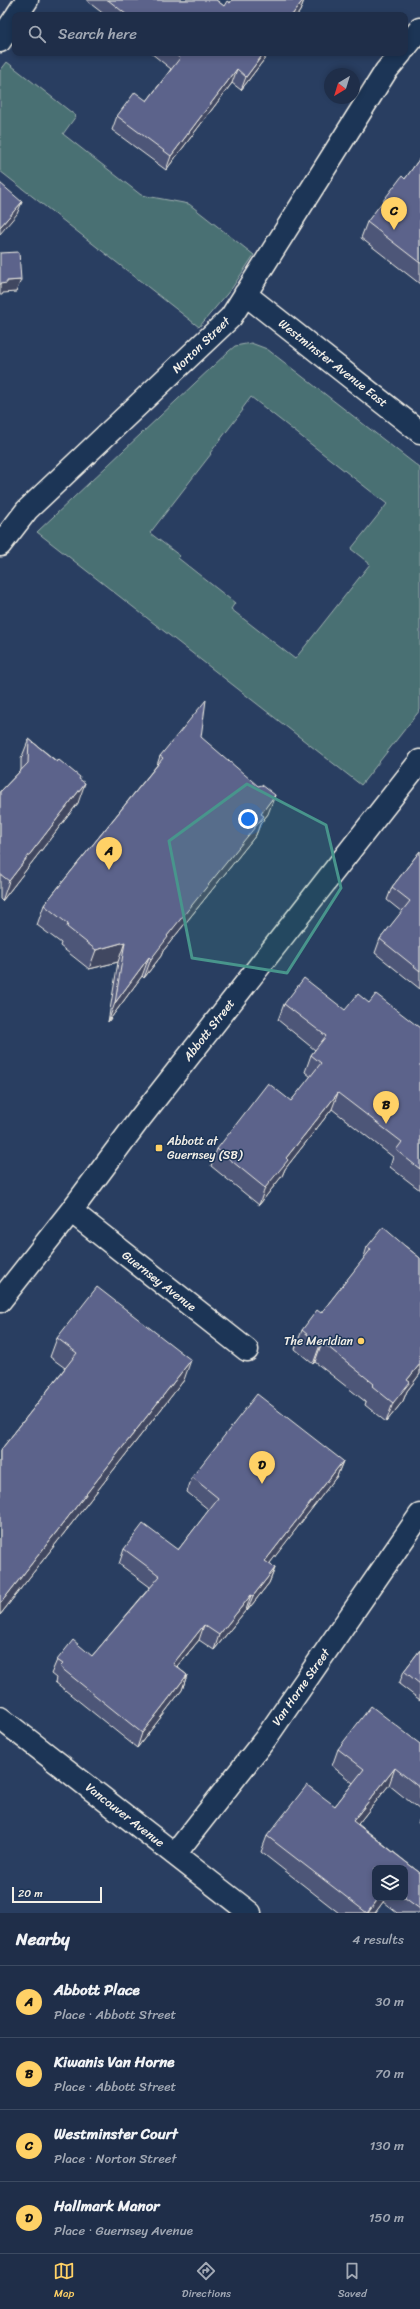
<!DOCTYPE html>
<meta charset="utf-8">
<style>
body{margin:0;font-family:Sriracha,sans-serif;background:#273650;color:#f1f3f6}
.controls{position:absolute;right:12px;bottom:12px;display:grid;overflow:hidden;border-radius:8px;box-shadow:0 2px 6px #0003}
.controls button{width:36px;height:36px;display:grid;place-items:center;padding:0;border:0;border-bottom:1px solid #3c4a61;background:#1f2e49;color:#f1f3f6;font:20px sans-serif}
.compass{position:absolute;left:324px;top:68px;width:36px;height:36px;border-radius:50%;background:#1f2e49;box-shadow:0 2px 6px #0003;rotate:218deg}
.scale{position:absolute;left:12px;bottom:10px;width:90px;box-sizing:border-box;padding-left:4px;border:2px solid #f4f1e8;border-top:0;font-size:11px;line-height:14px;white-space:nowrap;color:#f4f1e8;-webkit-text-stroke:3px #1d3557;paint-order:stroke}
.you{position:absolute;left:248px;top:819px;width:14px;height:14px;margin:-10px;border:3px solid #fff;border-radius:50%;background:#1a73e8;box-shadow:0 0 0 6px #1a73e833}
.badge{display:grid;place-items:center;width:26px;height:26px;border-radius:50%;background:#ffd166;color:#111;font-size:13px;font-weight:700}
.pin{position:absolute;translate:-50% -33px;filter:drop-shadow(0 1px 2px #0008)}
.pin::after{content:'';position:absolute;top:21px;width:14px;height:12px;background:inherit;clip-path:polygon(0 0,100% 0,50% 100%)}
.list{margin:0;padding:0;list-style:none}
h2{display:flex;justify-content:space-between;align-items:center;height:52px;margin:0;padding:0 16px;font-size:17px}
h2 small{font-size:13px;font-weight:400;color:#a1a8b4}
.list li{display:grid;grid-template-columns:26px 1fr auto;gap:12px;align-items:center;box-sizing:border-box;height:72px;padding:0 16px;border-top:1px solid #3c4a61}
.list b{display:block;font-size:15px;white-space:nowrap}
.list p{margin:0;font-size:13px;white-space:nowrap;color:#a1a8b4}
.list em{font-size:13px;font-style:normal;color:#a1a8b4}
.icon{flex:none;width:22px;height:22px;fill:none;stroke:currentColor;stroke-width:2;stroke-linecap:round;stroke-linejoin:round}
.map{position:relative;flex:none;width:420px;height:1913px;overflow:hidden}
.search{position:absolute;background:#1f2e49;box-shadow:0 2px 6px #0003;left:12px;right:12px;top:12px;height:44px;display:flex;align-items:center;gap:10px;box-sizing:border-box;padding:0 14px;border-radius:8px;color:#a1a8b4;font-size:15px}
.sheet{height:340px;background:#1f2e49}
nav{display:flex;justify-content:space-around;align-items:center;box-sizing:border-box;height:56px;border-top:1px solid #3c4a61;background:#1f2e49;font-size:11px;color:#a1a8b4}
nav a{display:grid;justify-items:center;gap:2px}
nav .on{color:#ffd166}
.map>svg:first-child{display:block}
.green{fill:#497073;stroke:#9eb0ae;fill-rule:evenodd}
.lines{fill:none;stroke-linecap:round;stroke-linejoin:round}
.street-casing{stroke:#f4f1e8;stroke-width:25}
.secondary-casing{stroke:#f4f1e8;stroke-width:25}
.street{stroke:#1d3557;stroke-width:22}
.secondary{stroke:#1d3557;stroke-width:22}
.wall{fill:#4e5678;stroke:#f4f1e8;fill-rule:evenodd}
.shaded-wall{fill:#404661;stroke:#f4f1e8}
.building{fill:#5b648b;stroke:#f4f1e8}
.marked{fill:#48958c;fill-opacity:0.2;stroke:#48958c;stroke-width:3;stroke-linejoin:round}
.poi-dot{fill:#ffd166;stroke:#1d3557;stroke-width:1.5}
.labels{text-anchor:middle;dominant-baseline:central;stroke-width:3;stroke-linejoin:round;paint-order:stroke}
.street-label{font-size:12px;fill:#f4f1e8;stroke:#1d3557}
.poi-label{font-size:12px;fill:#f4f1e8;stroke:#1d3557;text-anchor:start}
</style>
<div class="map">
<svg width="420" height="1913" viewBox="0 0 420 1913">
<rect width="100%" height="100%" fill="#293e61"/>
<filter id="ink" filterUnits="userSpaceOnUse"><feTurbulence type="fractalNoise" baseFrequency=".025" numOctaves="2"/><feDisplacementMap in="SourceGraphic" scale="8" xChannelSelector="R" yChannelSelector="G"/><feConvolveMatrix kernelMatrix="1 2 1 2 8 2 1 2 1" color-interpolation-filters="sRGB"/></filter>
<g filter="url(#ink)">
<path class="green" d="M7,62L76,116L63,134L141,195L189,204L254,255L232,288L199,327L0,171V71Z
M251,343L267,349L420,468V710L361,785L37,532L229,351L235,346ZM251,397L387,504L351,549L370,564L295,659L231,609L235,603L178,558L180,556L150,533L211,454L210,453L243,410L242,409Z"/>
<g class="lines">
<defs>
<path id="street" d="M17,15L27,0
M0,41L15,18
M405,48L420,29
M245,294L420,432
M0,545L27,510L231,317L386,71L401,53
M71,1211L247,1350
M0,1301L71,1211L138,1121L420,761
M175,1854L266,1738L420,1515"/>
<path id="secondary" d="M0,1718L250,1913"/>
</defs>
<use href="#street" class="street-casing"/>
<use href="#secondary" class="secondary-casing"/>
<use href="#street" class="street"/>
<use href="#secondary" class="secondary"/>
</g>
<path class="wall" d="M87,0H216L224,6L230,3L232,0H304L300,11L297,15H105L87,1Z
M151,53H269L241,90L232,83L166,170L112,130L117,116L147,101L171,69Z
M420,158V284L361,238L367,222L405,179Z
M201,737L268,814L260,824L256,835L163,951L161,956L144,978L142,976L108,1022L118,962L89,969L60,946L61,943L37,925L44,905L157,765L160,756Z
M29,739L79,779L78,803L2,901L0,899V791H1L21,770V759Z
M420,851V989L375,953L380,939L402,912L387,900L392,887Z
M369,1003L420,1028V1190L390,1167L393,1157L332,1109L285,1169L282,1176L259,1205L211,1166L217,1149L291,1101L311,1077L305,1072L311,1055L315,1050L278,1020L284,1004L345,1010Z
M405,1246L420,1258V1374L407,1391L403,1401L386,1422L365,1405L366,1402L315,1362L313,1364L295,1349L302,1330L321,1313L363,1260L367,1247Z
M57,1338L184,1380L0,1615V1451L65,1368L50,1357Z
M343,1461L337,1476L269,1564L275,1568L269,1583L247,1611L246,1610L214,1650L199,1640L177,1667L187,1675L182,1690L137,1748L55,1682L56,1678L51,1674L57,1660L92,1656L150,1587L119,1564L124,1549L178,1550L209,1510L187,1492L192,1477Z
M420,1650V1700L399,1684L404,1671Z
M420,1744V1810L389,1785L358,1824L420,1873V1913H397L383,1902L375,1913H339L261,1852L267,1836L335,1806L353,1783L332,1766L338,1749ZM405,1868V1898H375Z
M420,1818V1824L418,1823Z"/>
<path class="shaded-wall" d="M303,0H304L300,11L297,15H292Z
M264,53H269L241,90L246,77Z
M237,69L232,83L166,170L171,156Z
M22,202L17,214L0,234V227Z
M21,280L16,292L3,293L2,295H0V284L7,281Z
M85,783L78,803L2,901L9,881Z
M275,795L268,814L260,824L256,835L163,951L161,956L144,978L151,959L167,936Z
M125,942L118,962L89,969L96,950Z
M149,957L142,976L108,1022L115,1003Z
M338,1093L332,1109L285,1169L282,1176L259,1205L265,1188L286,1158Z
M322,1342L315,1362L313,1364L320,1345Z
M191,1360L184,1380L0,1615V1604Z
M420,1364V1374L407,1391L403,1401L386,1422L393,1403L407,1380Z
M343,1461L337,1476L260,1576L265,1561Z
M275,1568L269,1583L247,1611L253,1596Z
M251,1595L246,1610L214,1650L219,1635Z
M204,1625L199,1640L167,1678L173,1664Z
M187,1675L182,1690L137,1748L142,1733Z
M395,1768L389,1785L347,1838L353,1821Z
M379,1898H385L383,1902L375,1913H368Z"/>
<path class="building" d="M108,0H216L224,6L227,1L230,3L232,0H303L292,15H127Z
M173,53H264L246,77L237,69L171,156L117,116L135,92L147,101L180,58Z
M420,158V263L367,222L402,176L405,179Z
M0,183L22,202L0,227Z
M19,252L21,280L7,281V283L0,284V253Z
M206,700L201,737L258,786L262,785L275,795L261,814L264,816L167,936L168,937L151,959L149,957L115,1003L125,942L96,950L67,927L68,924L44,905L163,758L160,756Z
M29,739L57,762L59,760L80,777L79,779L85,783L9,881L0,874V791H1L28,763Z
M420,851V971L380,939L410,901L392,887Z
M304,978L345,1010L358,994L369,1003L376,994L420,1028V1169L396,1150L402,1142L338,1093L286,1158L288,1160L265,1188L217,1149L268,1083L291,1101L321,1063L311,1055L326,1036L284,1004Z
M383,1227L405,1246L420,1258V1364L407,1380L410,1382L393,1403L372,1386L374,1384L322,1342L320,1345L302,1330L317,1310L321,1313L371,1249L367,1247Z
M97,1287L191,1360L0,1604V1451L77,1353L57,1338Z
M257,1394L343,1461L265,1561L275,1568L253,1596L251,1595L219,1635L204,1625L173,1664L187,1675L142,1733L60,1667L63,1664L57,1660L73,1640L92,1656L160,1576L124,1549L143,1524L178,1550L218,1498L192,1477Z
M420,1650V1684L404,1671Z
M371,1706L420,1744V1788L395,1768L353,1821L420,1873V1909L405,1898V1868H375V1898H379L367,1913L267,1836L307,1785L335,1806L364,1769L338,1749Z"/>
</g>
<path class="marked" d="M247,784L326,825L341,888L287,973L192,958L169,841Z"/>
<g class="poi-dot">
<rect x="155" y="1144" width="8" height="8" rx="2"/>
<circle cx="361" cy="1341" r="4"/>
</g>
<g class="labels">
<g class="street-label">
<text transform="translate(201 345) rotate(-44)">Norton Street</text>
<text transform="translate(333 363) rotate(38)">Westminster Avenue East</text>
<text transform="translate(209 1030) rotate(-52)">Abbott Street</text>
<text transform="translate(159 1281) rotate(38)">Guernsey Avenue</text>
<text transform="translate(301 1687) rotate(-55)">Van Horne Street</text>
<text transform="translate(125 1815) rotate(38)">Vancouver Avenue</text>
</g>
<g class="poi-label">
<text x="167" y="1141">Abbott at<tspan x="167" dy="14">Guernsey (SB)</tspan></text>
<text x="353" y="1341" text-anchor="end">The Meridian</text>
</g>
</g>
</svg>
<div class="controls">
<button><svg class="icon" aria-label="layers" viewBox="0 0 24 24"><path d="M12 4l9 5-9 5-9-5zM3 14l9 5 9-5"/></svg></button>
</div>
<svg class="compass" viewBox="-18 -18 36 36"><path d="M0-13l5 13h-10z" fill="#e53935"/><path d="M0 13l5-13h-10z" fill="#a1a8b4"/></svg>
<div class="scale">20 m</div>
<div class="you"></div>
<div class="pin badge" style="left:109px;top:870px">A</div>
<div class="pin badge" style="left:386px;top:1124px">B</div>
<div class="pin badge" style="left:394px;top:230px">C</div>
<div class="pin badge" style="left:262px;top:1484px">D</div>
<div class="search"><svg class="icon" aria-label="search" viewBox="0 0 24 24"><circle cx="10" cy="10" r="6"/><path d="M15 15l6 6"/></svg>Search here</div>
</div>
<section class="sheet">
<h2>Nearby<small>4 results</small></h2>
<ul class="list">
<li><span class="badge">A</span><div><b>Abbott Place</b><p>Place · Abbott Street</p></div><em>30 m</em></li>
<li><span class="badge">B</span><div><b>Kiwanis Van Horne</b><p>Place · Abbott Street</p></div><em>70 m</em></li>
<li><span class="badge">C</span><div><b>Westminster Court</b><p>Place · Norton Street</p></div><em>130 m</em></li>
<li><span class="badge">D</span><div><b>Hallmark Manor</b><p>Place · Guernsey Avenue</p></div><em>150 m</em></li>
</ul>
</section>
<nav>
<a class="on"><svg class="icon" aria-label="map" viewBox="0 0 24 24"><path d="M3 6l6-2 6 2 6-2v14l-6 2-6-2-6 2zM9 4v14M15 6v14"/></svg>Map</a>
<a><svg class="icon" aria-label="directions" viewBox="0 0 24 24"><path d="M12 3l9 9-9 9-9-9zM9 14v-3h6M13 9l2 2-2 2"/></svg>Directions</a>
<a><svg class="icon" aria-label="saved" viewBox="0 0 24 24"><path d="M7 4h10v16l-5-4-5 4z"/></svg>Saved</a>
</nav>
